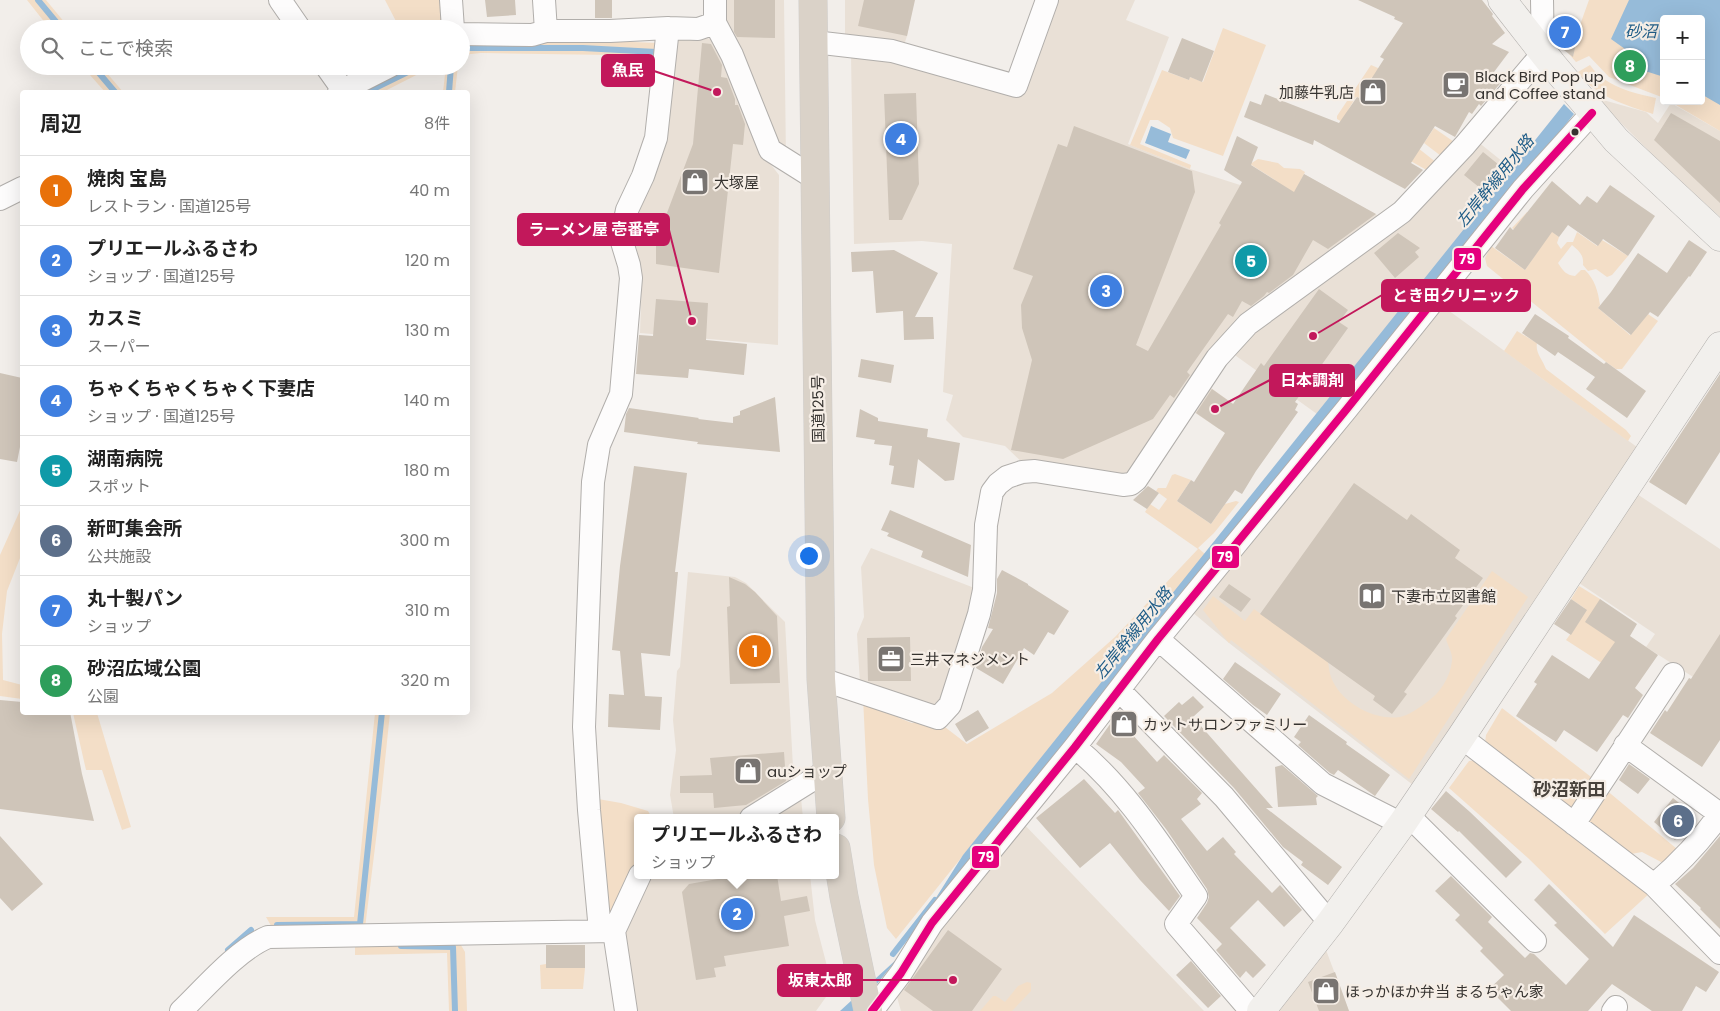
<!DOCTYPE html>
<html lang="ja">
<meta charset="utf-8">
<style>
body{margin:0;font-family:Poppins,"Noto Sans JP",sans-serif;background:#f2f2f2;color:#222}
.controls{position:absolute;right:15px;top:15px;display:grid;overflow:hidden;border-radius:5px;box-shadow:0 5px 20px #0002}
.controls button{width:45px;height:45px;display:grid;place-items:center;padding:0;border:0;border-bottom:1px solid #e0e0e0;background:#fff;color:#222;font:25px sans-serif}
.you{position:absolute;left:808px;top:555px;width:18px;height:18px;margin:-12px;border:4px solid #fff;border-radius:50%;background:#1a73e8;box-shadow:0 0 0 8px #1a73e833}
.badge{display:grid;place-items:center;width:32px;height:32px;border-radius:50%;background:#787471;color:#fff;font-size:16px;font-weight:700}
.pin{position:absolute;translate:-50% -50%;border:2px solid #fff;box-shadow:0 1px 5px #0006}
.popup{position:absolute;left:634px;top:814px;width:205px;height:65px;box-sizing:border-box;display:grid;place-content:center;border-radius:5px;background:#fff;filter:drop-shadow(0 1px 4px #0005);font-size:16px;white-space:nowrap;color:#767676}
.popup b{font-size:19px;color:#222}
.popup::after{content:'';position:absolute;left:50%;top:100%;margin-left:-10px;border:10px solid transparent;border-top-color:#fff}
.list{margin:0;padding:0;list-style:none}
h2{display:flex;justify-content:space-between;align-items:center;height:65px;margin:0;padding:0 20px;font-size:21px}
h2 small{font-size:16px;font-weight:400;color:#767676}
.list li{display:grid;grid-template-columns:32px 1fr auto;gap:15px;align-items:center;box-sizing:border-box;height:70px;padding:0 20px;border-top:1px solid #e0e0e0}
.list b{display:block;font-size:19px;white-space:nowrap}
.list p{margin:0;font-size:16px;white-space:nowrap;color:#767676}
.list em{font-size:16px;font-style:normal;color:#767676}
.icon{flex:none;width:28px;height:28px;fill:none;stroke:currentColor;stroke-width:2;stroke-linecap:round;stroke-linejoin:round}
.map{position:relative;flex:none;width:1720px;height:1011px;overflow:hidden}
.search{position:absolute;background:#fff;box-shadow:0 5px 20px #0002;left:20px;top:20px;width:450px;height:55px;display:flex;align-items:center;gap:12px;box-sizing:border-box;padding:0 18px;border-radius:28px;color:#767676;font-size:19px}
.panel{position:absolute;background:#fff;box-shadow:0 5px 20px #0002;left:20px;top:90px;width:450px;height:625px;border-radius:5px}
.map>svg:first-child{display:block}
.built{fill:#e9e0d6}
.green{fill:#f3dec7;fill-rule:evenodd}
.water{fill:#96bbd9}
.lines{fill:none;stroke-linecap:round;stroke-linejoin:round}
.stream{stroke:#96bbd9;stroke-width:6}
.building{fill:#cfc5b9}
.street-casing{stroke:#b1aeab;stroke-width:24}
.secondary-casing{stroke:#b1aeab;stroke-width:29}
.highway-casing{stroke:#ceccca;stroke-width:29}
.street{stroke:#fdfcfc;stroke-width:22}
.secondary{stroke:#f2f0ed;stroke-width:28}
.highway{stroke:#dad2c8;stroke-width:28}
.bus-1-casing{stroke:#f6eee6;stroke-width:11}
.bus-1{stroke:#e5007d;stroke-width:8}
.bus-dot{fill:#363330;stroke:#f6eee6;stroke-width:2}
.labels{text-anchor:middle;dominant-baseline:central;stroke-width:4.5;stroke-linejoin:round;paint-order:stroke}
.poi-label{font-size:15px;fill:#363330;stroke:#f6eee6;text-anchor:start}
.street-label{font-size:15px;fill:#363330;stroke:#f6eee6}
.water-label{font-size:16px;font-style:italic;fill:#1e5c87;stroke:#f6eee6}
.quarter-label{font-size:18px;font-weight:bold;fill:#48423c;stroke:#f6eee6}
.leader{fill:none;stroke:#c2185b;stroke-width:2}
.callout-dot{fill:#c2185b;stroke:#f6eee6;stroke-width:2}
.callout{fill:#c2185b;stroke:#c2185b;stroke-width:2}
.callout-label{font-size:16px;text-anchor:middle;font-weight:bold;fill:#fff}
.line-badge{stroke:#f6eee6;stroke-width:2}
.badge-label{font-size:14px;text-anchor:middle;font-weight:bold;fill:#fff}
</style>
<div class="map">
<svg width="1720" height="1011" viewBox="0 0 1720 1011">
<rect width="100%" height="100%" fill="#f2eeea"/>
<path class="built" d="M715,0H784L786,160Z
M845,0H908L914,1L907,36L901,54L845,45Z
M1053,0H1135L1126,20L1169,37L1128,144L1190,169L1240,185L1284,209L1304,174L1389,222L1472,137L1513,170L1317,414L1225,348L1201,381L1235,405L1219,429L1185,406L1141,473L1116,477L1026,466L1005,446L963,437L946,420L953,395L943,392L952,244L922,241L854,244L851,54L913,63L1021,95Z
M674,34L721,40L769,162L779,175L778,345L640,333L642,276L632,226Z
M1596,98L1646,112L1658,123L1671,103L1720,131V217L1663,165Z
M1434,300L1637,447L1413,785L1229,643L1185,606Z
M1637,494L1720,549V694L1646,647L1655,634L1579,583Z
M871,548L977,589L937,708L860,683L857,634L864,617L861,567Z
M688,572L735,577L746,583L785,622L794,785L742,818H674L670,795L676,750L673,720L677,671L680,667Z
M800,788L803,818H751Z
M1018,818L1048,849L1204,1011H901L893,983Z
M640,875H810L815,920L834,993L826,997L816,1011H626L614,931Z
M1326,950L1349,1011H1276L1314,967Z"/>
<path class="green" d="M27,0H46L70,29H50Z
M385,0H444L447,29H400Z
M1589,0H1720V131L1669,101H1701V19H1664V98L1609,77L1589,56L1576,62L1568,53L1573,56L1580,25Z
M1223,28L1266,45L1223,156L1173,138L1170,128L1158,120H1150L1140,144L1191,165L1190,169L1130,145L1162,70L1189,80L1190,77L1203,82Z
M556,39L658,43L654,58L613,55L481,53L461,55V41Z
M1371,65L1385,71L1404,137L1437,163L1430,172L1337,119V116ZM1372,77L1389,88L1348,110L1356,97L1359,98Z
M1590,65C1594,70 1598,76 1604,79C1619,90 1639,94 1656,98L1653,114C1626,105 1595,97 1578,72Z
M82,66H101L123,92H105Z
M401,66H434L383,92H349Z
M446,66H458L455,92H443Z
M1434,128L1457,144L1445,159L1424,143Z
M1258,159L1278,163L1284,168L1300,169L1305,172L1293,195L1275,183V180L1250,164Z
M1527,212L1559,237L1557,243L1561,249L1567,242H1573L1577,232L1597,246L1602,240L1628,256L1612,275L1607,277L1596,269L1588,271L1583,265C1584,255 1579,251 1572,245L1558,263C1563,271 1566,275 1575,276L1581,270H1585C1595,280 1598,291 1600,305L1598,308L1630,335L1648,314L1658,321L1622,369H1616L1606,362L1487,266L1485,258L1491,246L1525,270L1540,248L1512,228Z
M1517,331L1537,343C1535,353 1543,360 1546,369L1626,430L1631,436L1628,441L1504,351Z
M1175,474L1191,480L1177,501L1211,524L1225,504L1236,501L1239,502L1214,533L1198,548L1205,554L896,939L887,928L874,865L868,799L863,698L890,707L899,718L912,723L926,719L941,724L967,744L1052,693L1115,637L1198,549L1145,512L1150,504L1159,510L1167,499L1156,491L1158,488H1166L1172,475Z
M22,506V553L7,591L2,634L3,680L22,685V699L0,696V555Z
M1492,571L1528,597L1409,779L1231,640L1229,643L1203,610L1213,596L1245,621L1254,609L1328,662C1329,667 1329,672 1331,677C1340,702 1374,721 1400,717C1409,715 1419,708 1427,702C1440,693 1450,678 1452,661C1453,654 1448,646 1446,639Z
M1579,586L1600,599L1623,647L1614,671L1566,640L1579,622L1584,608L1571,599Z
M1502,708L1595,780L1570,811L1485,743L1486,735Z
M73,713H97L131,827L122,830L102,770H86Z
M375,713H390L381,799L365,928L273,929L266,917H354Z
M1478,760L1651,892L1605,934L1528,858L1449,788L1469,761Z
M1605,789L1683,854L1663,863L1642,852L1631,854L1590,822L1587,815Z
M598,799L621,803L648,811L652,818H638V863L616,917L609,919Z
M458,940L465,952L467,1011H449L447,953L355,955V942Z
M546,964L547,968H585L583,989H541L540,965Z
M1027,982L1031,983V991L1012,1011H980L993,996H996L1005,1002L1018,986Z"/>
<path class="water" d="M1629,0H1720V105L1701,94V19H1664V77L1642,70L1625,49L1611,39Z
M1564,104L1574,114L898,958L855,1011H840L898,958L963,855Z
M1151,126L1171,134L1168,142L1190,150L1186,159L1145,143Z"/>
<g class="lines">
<path class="stream" d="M38,0L62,29
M461,48H583L656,52
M93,66L115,92
M367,92L420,66
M449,92L451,66
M277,925L360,924L382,712
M401,946L453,947L455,1011
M228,950L251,930
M893,954L935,900"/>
</g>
<path class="building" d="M485,0H515L516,15L487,17Z
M595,0H612V18H595Z
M734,0H775V38L737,37L734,32Z
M864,0H915L907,36L858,26Z
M1358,0H1482L1493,14L1492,16L1505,33L1492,44L1509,52L1494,72L1504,79L1481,106L1479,104L1472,114L1469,112L1455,137L1435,126L1411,163L1423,170L1405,189L1314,140L1313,145L1244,117L1250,101L1261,105L1265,94L1339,123L1357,97L1359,98L1384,59L1380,57L1403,23L1394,19L1395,17Z
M1555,19L1580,25L1573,57L1556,44Z
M1182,38L1214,51L1202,82L1190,77L1189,80L1168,72Z
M702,43L711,44L722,65L721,77L727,78L735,99V105H738L745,124L743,145L733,144L719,273L656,264V242L693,144Z
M916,93L919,184L902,220H889L884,94Z
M1671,113L1720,141V203L1654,140Z
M1074,126L1192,171L1195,192L1136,345L1148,351L1221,225L1219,223L1242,182L1224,170L1237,136L1258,147L1251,165L1294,192L1304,174L1376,214L1328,249L1313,240L1293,275L1269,293L1267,292L1264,296L1251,306L1242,301L1233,317L1228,314L1187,372L1190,375L1174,398L1170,395L1153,419L1063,459L1011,450L1032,360L1022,328L1021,305L1033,276L1013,269L1058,144L1067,147Z
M1483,152L1509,173L1490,196L1464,175Z
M1552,181L1580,205L1587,196L1597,203L1610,185L1655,216L1628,256L1603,239L1598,246L1568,225L1559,237L1552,232L1525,270L1495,248L1510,227L1513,230Z
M1398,233L1420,248L1415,252L1419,257L1395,278L1374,253Z
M1689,240L1707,252L1690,277L1689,276L1658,317L1650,312L1631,335L1598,308L1611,292L1638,253L1667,273Z
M894,250L938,273L915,317H933L934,339L904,340L903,311L876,313L873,271L852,272L851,252Z
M1319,289L1348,310L1339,322L1348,328L1295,402L1298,404L1295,410L1298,412L1256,471L1242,494L1235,490L1211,524L1177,501L1191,480L1194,482L1225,433L1196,413L1212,389L1233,404L1261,363L1264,366Z
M656,299L708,303L706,340L747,344L744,375L689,369L688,378L636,374L639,335L653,336Z
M1535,314L1569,336L1568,338L1604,364L1606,362L1646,391L1627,418L1586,389L1595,377L1558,352L1555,356L1522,333Z
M861,359L894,365L891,383L858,377Z
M0,373L22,378V437L17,462L0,459Z
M1720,374V452L1686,505L1649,482Z
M775,397L780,452L697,444L698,442L624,432L626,414L629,408L699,418L698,419L733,423V417L740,415V411Z
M860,409L878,418V421L928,429L927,437L960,443L954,480L945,481L918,459L914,488L891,484L894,466L889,465L892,446L874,444L875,440L856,437Z
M634,466L687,473L675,572H678L670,656L641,653L645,696L662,697L660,730L608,727L609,694L624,695L620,651L612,650L620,566Z
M1354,483L1407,520L1411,514L1460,550L1455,558L1483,578L1455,616L1457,618L1404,692L1407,694L1392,714L1373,700L1375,696L1260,614Z
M1148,486L1159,493L1147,509L1133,500Z
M890,510L971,545L968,577L921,557L923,551L887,536L889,533L881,530Z
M1002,570L1028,584V585L1069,611L1054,635L1048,632L1034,655L1024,648L1003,684L976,668L982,647L993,629L988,628L997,593V579Z
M729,577L745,584L755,592L777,616L780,683L730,684L727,607L730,606Z
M1229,584L1251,599L1241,612L1219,597Z
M1571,599L1587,610L1571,635L1554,624Z
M1600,599L1637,624L1630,636L1658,655L1635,688L1643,695L1628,718L1623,715L1597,752L1564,730L1556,742L1516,716L1537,684L1534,682L1552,655L1589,679L1615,642L1585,622Z
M1720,634V740L1702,767L1650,733L1665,710L1667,712L1689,678L1691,679Z
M910,637L911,681H868L867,638Z
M1235,662L1281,694L1267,715L1253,705L1223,679Z
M1193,696L1204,707L1193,717L1273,808H1266L1342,867L1328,885L1301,865L1303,862L1283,847L1234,788L1164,716L1179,702L1182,705Z
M0,700L22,702V712H70L82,774L94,821L0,809Z
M978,710L989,728L966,742L955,724Z
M1120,710L1137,727L1132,734L1157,762L1164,755L1202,793L1197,799L1201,804L1181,819L1207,851L1223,837L1236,852L1234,854L1272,893L1280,885L1302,910L1284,927L1258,900L1230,928L1266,965L1253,978L1246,971L1240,978L1216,950L1222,944L1197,918L1207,903L1209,897L1207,889L1166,829L1138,793L1145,788L1121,762L1096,744Z
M1309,715L1347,742L1346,744L1390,775L1375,796L1338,770L1334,775L1330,773L1298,745L1301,742L1294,737Z
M784,752L786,781L746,805L714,808L713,793H680V776L712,775L710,758Z
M1629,764L1650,779L1638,794L1619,780Z
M1282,765L1318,796L1316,798L1317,805L1278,807L1275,767Z
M1084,779L1115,813L1118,810L1180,896L1169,911L1140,880L1110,843L1080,868L1036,818Z
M1446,791L1470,812L1522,862L1506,878L1459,831L1458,832L1431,809Z
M1673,798L1695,816L1675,840L1654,822Z
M0,836L43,884L12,911L0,898Z
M1720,836V929L1700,909L1701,908L1675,884L1693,868Z
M741,875H777L781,901L807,896L810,911L784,916L789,946L724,956L726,966L714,968L716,977L696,980L682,892L689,884Z
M1451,876L1492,917L1488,922L1525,958L1530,953L1534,954L1566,985L1589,959L1554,925L1557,923L1534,900L1549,884L1613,947L1634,915L1719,972L1706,992L1696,986L1682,1011H1652L1612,984L1588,1011H1511L1489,989L1504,975L1480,951L1483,948L1455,920L1460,915L1435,891Z
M948,930L1002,969L972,1011H933L904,990Z
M546,945H585V968H546Z
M1191,961L1221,996L1208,1008L1176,975Z
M1335,972L1349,1011H1319L1308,982Z"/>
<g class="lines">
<defs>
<path id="street" d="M280,0L300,29
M451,0L453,29
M544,0L546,31
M715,0V23L732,55L770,150L816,179
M461,34L532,35L546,31H610L668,28L698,29L715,23
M814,42L892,51L1016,86L1047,0
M326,66L343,90
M339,92L390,66
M0,199L22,188
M1158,639L1323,784L1402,824
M821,679L938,718L950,705L979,614L984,590L986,525L992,492L998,484L1007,477L1022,472L1035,471L1123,485L1131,484L1136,480L1217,358L1248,324L1402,212L1465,145L1543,53L1542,0
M1119,690L1224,797L1330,923
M1461,737L1654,885L1720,953
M1625,745L1720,814C1700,842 1680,863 1654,885
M1075,747C1125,788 1160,844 1196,896L1176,924L1251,1011
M1408,815L1535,941
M751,818L828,770
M1574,824L1673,674
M600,931L589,810L584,727L593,482L599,445L621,394L631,278L629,265L622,242L623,229L627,210L643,176L656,138L668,28
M181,1011C206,987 237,950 268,937L614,931
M626,1011L614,931L640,875
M872,1011L901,973L932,923L1075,747L1158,639L1346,410L1523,189L1592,113
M1613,1011L1616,1007"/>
<path id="secondary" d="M1502,0L1552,64L1616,140L1720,237
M1261,1011L1330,923L1402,824L1461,737L1720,346"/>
<path id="highway" d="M813,0L821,679L831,818
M836,848L844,897L868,1011"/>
</defs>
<use href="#street" class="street-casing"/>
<use href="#secondary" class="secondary-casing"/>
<use href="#highway" class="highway-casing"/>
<use href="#street" class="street"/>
<use href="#secondary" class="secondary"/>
<use href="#highway" class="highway"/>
<defs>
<path id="bus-1" d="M872,1011L901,973L932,923L1075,747L1158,639L1346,410L1523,189L1592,113"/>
</defs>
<use href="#bus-1" class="bus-1-casing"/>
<use href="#bus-1" class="bus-1"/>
</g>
<defs>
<symbol id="cafe-square" viewBox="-11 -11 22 22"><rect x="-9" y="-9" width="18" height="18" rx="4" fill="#787471" stroke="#f6eee6"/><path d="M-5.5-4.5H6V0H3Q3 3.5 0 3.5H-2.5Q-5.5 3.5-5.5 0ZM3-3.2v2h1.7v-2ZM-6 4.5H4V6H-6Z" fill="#fff"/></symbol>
<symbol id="shop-square" viewBox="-11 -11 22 22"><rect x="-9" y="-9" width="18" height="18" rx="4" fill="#787471" stroke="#f6eee6"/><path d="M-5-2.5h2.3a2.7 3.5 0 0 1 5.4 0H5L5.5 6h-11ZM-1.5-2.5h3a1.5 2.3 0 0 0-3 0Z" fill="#fff"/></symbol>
<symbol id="library-square" viewBox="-11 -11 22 22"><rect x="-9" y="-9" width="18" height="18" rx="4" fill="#787471" stroke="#f6eee6"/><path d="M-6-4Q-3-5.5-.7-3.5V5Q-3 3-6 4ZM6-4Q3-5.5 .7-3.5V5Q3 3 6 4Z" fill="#fff"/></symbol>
<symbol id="office-square" viewBox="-11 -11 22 22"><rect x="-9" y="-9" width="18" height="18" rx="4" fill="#787471" stroke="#f6eee6"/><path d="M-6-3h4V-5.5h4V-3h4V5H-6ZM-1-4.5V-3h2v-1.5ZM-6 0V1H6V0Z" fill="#fff"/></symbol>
</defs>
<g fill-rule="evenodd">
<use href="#cafe-square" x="1440" y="69" width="32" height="32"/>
<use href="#shop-square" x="1357" y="76" width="32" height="32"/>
<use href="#shop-square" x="679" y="166" width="32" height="32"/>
<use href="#library-square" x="1356" y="580" width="32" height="32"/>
<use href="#office-square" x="875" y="643" width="32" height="32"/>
<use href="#shop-square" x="1108" y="708" width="32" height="32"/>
<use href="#shop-square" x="732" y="755" width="32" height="32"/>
<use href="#shop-square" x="1310" y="975" width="32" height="32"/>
</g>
<circle class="bus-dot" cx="1575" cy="132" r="4.5"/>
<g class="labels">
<g class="poi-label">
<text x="1475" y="76">Black Bird Pop up<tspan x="1475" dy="17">and Coffee stand</tspan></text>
<text x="1354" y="92" text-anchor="end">加藤牛乳店</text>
<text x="714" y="182">大塚屋</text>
<text x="1391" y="596">下妻市立図書館</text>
<text x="910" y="659">三井マネジメント</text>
<text x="1143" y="724">カットサロンファミリー</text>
<text x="767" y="771">auショップ</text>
<text x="1345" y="991">ほっかほか弁当 まるちゃん家</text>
</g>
<g class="street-label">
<text transform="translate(818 409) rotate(-91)">国道125号</text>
</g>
<g class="water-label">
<text x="1641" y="31">砂沼</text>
<text transform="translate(1495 181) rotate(-51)">左岸幹線用水路</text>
<text transform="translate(1133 633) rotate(-51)">左岸幹線用水路</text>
</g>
<g class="quarter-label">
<text x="1569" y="789">砂沼新田</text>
</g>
</g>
<path class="leader" d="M717 92L654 71M692 321L669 230M1313 336L1382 295M1215 409L1270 380M953 980L862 980"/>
<g class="callout-dot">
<circle cx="717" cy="92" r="5"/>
<circle cx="692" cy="321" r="5"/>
<circle cx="1313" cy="336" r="5"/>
<circle cx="1215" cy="409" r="5"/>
<circle cx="953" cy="980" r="5"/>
</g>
<g class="callout">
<rect x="602" y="55" width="52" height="31" rx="5"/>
<rect x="518" y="214" width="151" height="31" rx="5"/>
<rect x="1382" y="280" width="148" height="31" rx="5"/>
<rect x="1270" y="365" width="84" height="31" rx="5"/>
<rect x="778" y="965" width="84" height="31" rx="5"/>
</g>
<g class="callout-label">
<text x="628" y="76">魚民</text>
<text x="594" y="235">ラーメン屋 壱番亭</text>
<text x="1456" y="301">とき田クリニック</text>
<text x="1312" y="386">日本調剤</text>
<text x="820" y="986">坂東太郎</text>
</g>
<g class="line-badge">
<rect x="1453" y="247" width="29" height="24" rx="5" fill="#e5007d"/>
<rect x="1211" y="545" width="29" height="24" rx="5" fill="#e5007d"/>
<rect x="971" y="845" width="29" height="24" rx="5" fill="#e5007d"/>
</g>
<g class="badge-label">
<text x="1467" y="264">79</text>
<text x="1225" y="562">79</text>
<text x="986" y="862">79</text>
</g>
</svg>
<div class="controls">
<button>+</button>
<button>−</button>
</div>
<div class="you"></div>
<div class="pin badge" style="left:755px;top:651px;background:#e8710a">1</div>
<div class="pin badge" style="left:737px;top:914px;background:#3f7fe0">2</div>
<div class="popup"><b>プリエールふるさわ</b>ショップ</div>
<div class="pin badge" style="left:1106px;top:291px;background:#3f7fe0">3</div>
<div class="pin badge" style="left:901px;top:139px;background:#3f7fe0">4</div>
<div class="pin badge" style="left:1251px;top:261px;background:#0f9aa8">5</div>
<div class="pin badge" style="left:1678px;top:821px;background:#5c6f8a">6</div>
<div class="pin badge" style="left:1565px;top:32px;background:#3f7fe0">7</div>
<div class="pin badge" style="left:1630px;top:66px;background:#2e9e5b">8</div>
<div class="search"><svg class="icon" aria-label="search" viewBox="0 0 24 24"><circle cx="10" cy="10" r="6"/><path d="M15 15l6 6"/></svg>ここで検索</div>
<section class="panel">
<h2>周辺<small>8件</small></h2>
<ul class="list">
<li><span class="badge" style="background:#e8710a">1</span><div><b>焼肉 宝島</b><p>レストラン · 国道125号</p></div><em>40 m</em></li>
<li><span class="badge" style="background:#3f7fe0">2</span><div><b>プリエールふるさわ</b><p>ショップ · 国道125号</p></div><em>120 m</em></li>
<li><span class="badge" style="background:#3f7fe0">3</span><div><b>カスミ</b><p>スーパー</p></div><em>130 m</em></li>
<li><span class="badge" style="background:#3f7fe0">4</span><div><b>ちゃくちゃくちゃく下妻店</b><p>ショップ · 国道125号</p></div><em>140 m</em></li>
<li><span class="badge" style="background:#0f9aa8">5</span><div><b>湖南病院</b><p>スポット</p></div><em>180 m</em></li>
<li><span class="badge" style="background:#5c6f8a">6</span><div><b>新町集会所</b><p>公共施設</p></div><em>300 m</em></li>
<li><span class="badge" style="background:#3f7fe0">7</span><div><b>丸十製パン</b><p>ショップ</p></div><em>310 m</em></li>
<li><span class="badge" style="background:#2e9e5b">8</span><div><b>砂沼広域公園</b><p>公園</p></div><em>320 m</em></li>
</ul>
</section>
</div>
